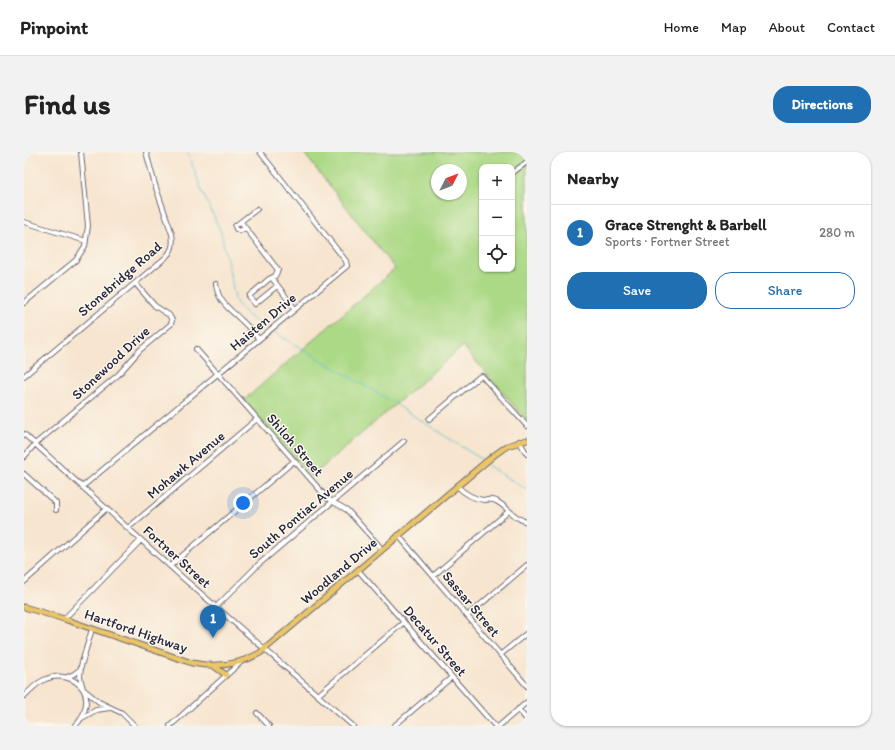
<!DOCTYPE html>
<meta charset="utf-8">
<style>
body{margin:0;font-family:Itim,sans-serif;background:#f2f2f2;color:#222}
.controls{position:absolute;right:12px;top:12px;display:grid;overflow:hidden;border-radius:8px;box-shadow:0 1px 3px #0004}
.controls button{width:36px;height:36px;display:grid;place-items:center;padding:0;border:0;border-bottom:1px solid #e0e0e0;background:#fff;color:#222;font:20px sans-serif}
.compass{position:absolute;left:407px;top:12px;width:36px;height:36px;border-radius:50%;background:#fff;box-shadow:0 1px 3px #0004;rotate:48deg}
.you{position:absolute;left:219px;top:351px;width:14px;height:14px;margin:-10px;border:3px solid #fff;border-radius:50%;background:#1a73e8;box-shadow:0 0 0 6px #1a73e833}
.badge{display:grid;place-items:center;width:26px;height:26px;border-radius:50%;background:#1f6fb2;color:#fff;font-size:13px;font-weight:700}
.pin{position:absolute;translate:-50% -33px;filter:drop-shadow(0 1px 2px #0008)}
.pin::after{content:'';position:absolute;top:21px;width:14px;height:12px;background:inherit;clip-path:polygon(0 0,100% 0,50% 100%)}
.list{margin:0;padding:0;list-style:none}
h2{display:flex;justify-content:space-between;align-items:center;height:52px;margin:0;padding:0 16px;font-size:17px}
h2 small{font-size:13px;font-weight:400;color:#767676}
.list li{display:grid;grid-template-columns:26px 1fr auto;gap:12px;align-items:center;box-sizing:border-box;height:56px;padding:0 16px;border-top:1px solid #e0e0e0}
.list b{display:block;font-size:15px;white-space:nowrap}
.list p{margin:0;font-size:13px;white-space:nowrap;color:#767676}
.list em{font-size:13px;font-style:normal;color:#767676}
.actions{display:flex;gap:8px;padding:12px 16px}
.actions a{flex:1;padding:9px 0;border:1px solid #1f6fb2;border-radius:16px;text-align:center;font-size:14px;color:#1f6fb2}
.actions .main{background:#1f6fb2;color:#fff}
.icon{flex:none;width:22px;height:22px;fill:none;stroke:currentColor;stroke-width:2;stroke-linecap:round;stroke-linejoin:round}
.map{position:relative;flex:none;width:503px;height:574px;overflow:hidden;border-radius:16px}
header{display:flex;align-items:center;gap:24px;box-sizing:border-box;height:56px;padding:0 20px;background:#fff;border-bottom:1px solid #e0e0e0}
header strong{font-size:19px}
nav{display:flex;gap:22px;margin-inline-start:auto;font-size:14px}
.intro{display:flex;align-items:center;justify-content:space-between;box-sizing:border-box;height:96px;padding:0 24px}
h1{margin:0;font-size:28px}
.button{padding:10px 18px;border-radius:16px;background:#1f6fb2;color:#fff;font-size:14px;font-weight:700}
main{display:flex;gap:24px;padding:0 24px}
aside{flex:1;background:#fff;border-radius:16px;box-shadow:0 1px 3px #0004}
.map>svg:first-child{display:block}
.green{fill:#acd986;stroke:#677e60;fill-rule:evenodd}
.lines{fill:none;stroke-linecap:round;stroke-linejoin:round}
.stream{stroke:#53c0ca;stroke-width:1}
.minor-casing{stroke:#6d666f;stroke-width:6}
.major-casing{stroke:#6d666f;stroke-width:7}
.minor{stroke:#fff;stroke-width:4}
.major{stroke:#eac669;stroke-width:5}
.labels{text-anchor:middle;dominant-baseline:central;stroke-width:3;stroke-linejoin:round;paint-order:stroke}
.street-label{font-size:14px;fill:#22223b;stroke:#fbf7ec}
</style>
<header>
<strong>Pinpoint</strong>
<nav><a>Home</a><a>Map</a><a>About</a><a>Contact</a></nav>
</header>
<div class="intro"><h1>Find us</h1><a class="button">Directions</a></div>
<main>
<div class="map">
<svg width="503" height="574" viewBox="0 0 503 574">
<rect width="100%" height="100%" fill="#fbf7ec"/>
<filter id="ink" filterUnits="userSpaceOnUse"><feTurbulence type="fractalNoise" baseFrequency=".025" numOctaves="2"/><feDisplacementMap in="SourceGraphic" scale="8" xChannelSelector="R" yChannelSelector="G"/><feConvolveMatrix kernelMatrix="1 2 1 2 8 2 1 2 1" color-interpolation-filters="sRGB"/></filter>
<filter id="wash" filterUnits="userSpaceOnUse"><feTurbulence type="fractalNoise" baseFrequency=".012" numOctaves="4" result="noise"/><feDisplacementMap in="SourceGraphic" scale="16" xChannelSelector="R" yChannelSelector="G"/><feGaussianBlur stdDeviation="0.9" result="paint"/><feColorMatrix in="noise" values="0 0 0 0 0 0 0 0 0 0 0 0 0 0 0 0 0 1.4 0 .05"/><feComposite in="paint" operator="in"/></filter>
<g filter="url(#wash)">
<rect width="100%" height="100%" fill="#f7e5cf"/>
<path class="green" d="M279,0H503V269L439,194L287,325L220,248L371,117ZM458,15H488V117H458ZM413,18H437V42H413Z"/>
<g class="lines">
<path class="stream" d="M164,0L177,37L197,80L212,150L223,163L245,178
M248,179L365,248L457,307
M463,313L503,338"/>
</g>
</g>
<g filter="url(#ink)">
<g class="lines">
<defs>
<path id="minor" d="M488,21L503,10
M0,70L62,89
M217,70L254,118L251,124L245,127L225,144L231,152L253,134
M221,76L216,79L212,77L211,74L233,57
M248,126L271,157
M192,132C194,150 205,156 217,168C224,174 229,181 235,187
M0,151L52,108L61,94L64,74L57,0
M172,197L304,347L323,358L358,397
M0,224L141,106C148,99 150,93 148,82L131,33L122,0
M405,267L455,225L458,224L503,274
M0,282L159,426L329,574
M495,289L503,302
M0,305L11,292L94,223L116,198L147,172L148,168L145,163L131,154L111,131
M0,322L32,351V358
M433,334C440,341 450,347 460,348C464,348 469,347 472,349C484,355 490,367 503,370
M58,335L323,114L322,109L236,0
M104,376L233,267
M374,383L503,534
M146,414L270,309
M334,418L471,574
M409,424L485,359
M0,430L82,357
M192,455L234,413L380,289
M443,464L503,413
M40,467L117,388
M68,477L57,514L56,525L59,537L75,550L98,561L111,574
M476,503L503,481
M43,525L50,522L57,517
M294,543L380,470
M0,544C7,538 13,530 22,527C34,522 51,525 59,537C66,548 60,566 51,574
M494,557L503,568
M233,561L245,574
M58,566L72,558L86,556
M146,574L217,510
M370,574L428,525
M475,574L503,550"/>
<path id="major" d="M0,455L40,467L168,511C192,516 215,513 236,501L469,304L483,294L503,288
M190,514L202,523"/>
</defs>
<use href="#minor" class="minor-casing"/>
<use href="#major" class="major-casing"/>
<use href="#minor" class="minor"/>
<use href="#major" class="major"/>
</g>
</g>
<g class="labels">
<g class="street-label">
<text transform="translate(96 127) rotate(-41)">Stonebridge Road</text>
<text transform="translate(239 170) rotate(-40)">Haisten Drive</text>
<text transform="translate(87 211) rotate(-43)">Stonewood Drive</text>
<text transform="translate(271 293) rotate(49)">Shiloh Street</text>
<text transform="translate(162 313) rotate(-40)">Mohawk Avenue</text>
<text transform="translate(277 362) rotate(-40)">South Pontiac Avenue</text>
<text transform="translate(153 405) rotate(42)">Fortner Street</text>
<text transform="translate(315 419) rotate(-40)">Woodland Drive</text>
<text transform="translate(447 452) rotate(50)">Sassar Street</text>
<text transform="translate(112 479) rotate(19)">Hartford Highway</text>
<text transform="translate(411 489) rotate(49)">Decatur Street</text>
</g>
</g>
</svg>
<div class="controls">
<button>+</button>
<button>−</button>
<button><svg class="icon" aria-label="locate" viewBox="0 0 24 24"><circle cx="12" cy="12" r="6"/><path d="M12 2v4M12 18v4M2 12h4M18 12h4"/></svg></button>
</div>
<svg class="compass" viewBox="-18 -18 36 36"><path d="M0-13l5 13h-10z" fill="#e53935"/><path d="M0 13l5-13h-10z" fill="#767676"/></svg>
<div class="you"></div>
<div class="pin badge" style="left:189px;top:486px">1</div>
</div>
<aside>
<h2>Nearby<small></small></h2>
<ul class="list">
<li><span class="badge">1</span><div><b>Grace Strenght &amp; Barbell</b><p>Sports · Fortner Street</p></div><em>280 m</em></li>
</ul>
<div class="actions"><a class="main">Save</a><a>Share</a></div>
</aside>
</main>
